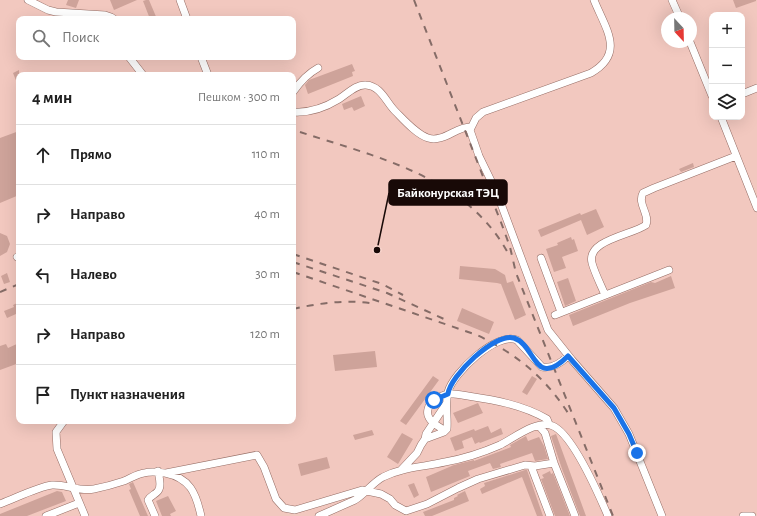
<!DOCTYPE html>
<html lang="ru">
<meta charset="utf-8">
<style>
body{margin:0;font-family:"Alegreya Sans",sans-serif;background:#f6f6f6;color:#222}
.controls{position:absolute;right:12px;top:12px;display:grid;overflow:hidden;border-radius:8px;box-shadow:0 4px 16px #0002}
.controls button{width:36px;height:36px;display:grid;place-items:center;padding:0;border:0;border-bottom:1px solid #e0e0e0;background:#fff;color:#222;font:20px sans-serif}
.compass{position:absolute;left:661px;top:12px;width:36px;height:36px;border-radius:50%;background:#fff;box-shadow:0 4px 16px #0002;rotate:158deg}
.stop{position:absolute;width:12px;height:12px;margin:-9px;border:3px solid #1a73e8;border-radius:50%;background:#fff}
.stop.end{background:#1a73e8;border-color:#fff;box-shadow:0 1px 4px #0008}
.list{margin:0;padding:0;list-style:none}
h2{display:flex;justify-content:space-between;align-items:center;height:52px;margin:0;padding:0 16px;font-size:17px}
h2 small{font-size:13px;font-weight:400;color:#767676}
.list li{display:grid;grid-template-columns:26px 1fr auto;gap:12px;align-items:center;box-sizing:border-box;height:60px;padding:0 16px;border-top:1px solid #e0e0e0}
.list b{display:block;font-size:15px;white-space:nowrap}
.list em{font-size:13px;font-style:normal;color:#767676}
.icon{flex:none;width:22px;height:22px;fill:none;stroke:currentColor;stroke-width:2;stroke-linecap:round;stroke-linejoin:round}
.map{position:relative;flex:none;width:757px;height:516px;overflow:hidden}
.search{position:absolute;background:#fff;box-shadow:0 4px 16px #0002;left:16px;top:16px;width:280px;height:44px;display:flex;align-items:center;gap:10px;box-sizing:border-box;padding:0 14px;border-radius:8px;color:#767676;font-size:15px}
.panel{position:absolute;background:#fff;box-shadow:0 4px 16px #0002;left:16px;top:72px;width:280px;height:352px;border-radius:8px}
.map>svg:first-child{display:block}
.built{fill:#f2c8bf;fill-rule:evenodd}
.building{fill:#cea39a}
.lines{fill:none;stroke-linecap:round;stroke-linejoin:round}
.minor-casing{stroke:#956d65;stroke-width:8}
.minor{stroke:#fff;stroke-width:7}
.rail{stroke:#856c67;stroke-width:2;stroke-dasharray:7 7;stroke-linecap:butt}
.route{stroke:#1a73e8;stroke-width:5}
.leader{fill:none;stroke:#180907;stroke-width:1.5}
.callout-dot{fill:#180907;stroke:#fdd9d1;stroke-width:1.5}
.callout{fill:#180907;stroke:#180907;stroke-width:1.5}
.callout-label{font-size:13px;text-anchor:middle;font-weight:bold;fill:#fff}
</style>
<div class="map">
<svg width="757" height="516" viewBox="0 0 757 516">
<rect width="100%" height="100%" fill="#fdd9d1"/>
<path class="built" d="M0,0H757V516H0ZM712,15H742V117H712ZM667,18H691V42H667ZM19,19H293V57H19ZM19,75H293V421H19Z"/>
<path class="building" d="M68,0H79L76,8L66,5Z
M110,0H137L114,10Z
M146,0H149L157,19H150L143,1Z
M733,0H756V1L736,8Z
M352,64L355,71L352,72L353,76L308,94L305,85L309,80Z
M19,70V88L13,73Z
M361,96L365,106L354,111L352,107L344,110L342,104Z
M19,131V195L0,203V138Z
M693,163L694,167L681,172L679,169Z
M596,209L604,227L587,235L581,220L541,237L538,230L580,213L581,215Z
M0,233L7,236L10,244L7,252L0,256Z
M571,237L572,240L574,239L578,251L562,257L566,268L554,272L546,249L558,245L557,243Z
M460,266L495,269L505,275L507,283L513,281L526,315L515,320L501,284L497,283L459,279Z
M7,273L10,282L4,284L1,276Z
M671,276L675,288L630,303L573,326L569,315L651,282L655,283Z
M568,278L576,301L565,306L557,282Z
M19,302V320L16,314L7,318L4,311L14,307L13,305Z
M462,308L494,322L489,334L457,321Z
M19,343V363L0,370V346L6,344L8,348Z
M375,351L377,367L335,371L333,355Z
M433,376L439,380L406,425L400,421Z
M532,376L537,379L527,395L522,392Z
M478,403L483,413L458,423L453,413Z
M488,426L491,433L501,428L503,434L480,443L479,442L475,444L472,437L462,441L464,448L455,451L450,438L474,429L475,431Z
M372,430L374,435L355,440L353,435Z
M402,433L413,439L398,464L387,457Z
M556,434L586,516H580L562,469L551,436Z
M526,436L528,441L539,437L544,446L548,459L535,461L532,453L500,464L501,467L493,469L490,463L468,471L470,476L431,492L426,477L454,465L474,460V461L511,447L510,445Z
M327,457L330,468L301,476L298,464Z
M525,470H527L543,516H537L522,477L482,494L480,489L485,486L484,483Z
M550,471L551,474L553,473L570,516H555L541,479L544,478L542,475Z
M133,482L148,516H140L129,490L131,489L129,484Z
M414,483L419,495L414,498L408,485Z
M57,491L62,492L66,501L27,516H0V514Z
M465,491L469,501L432,516H425L423,512L454,500V498L458,496L457,495Z
M168,496L176,511L170,514L171,516H162L156,501Z"/>
<g class="lines">
<defs>
<path id="minor" d="M28,0L48,10L56,12L105,15L111,17L114,19
M180,0L187,19
M594,0C605,28 626,53 591,73L483,112L476,118L470,130L479,156L497,193L548,330L572,360L614,408L629,434L662,516
M672,0L680,18
M690,42L712,96
M129,57L143,75
M201,57L208,75
M293,92C300,82 307,74 318,68
M742,94L757,88
M293,112C309,113 326,107 339,99C347,94 356,84 366,85C381,86 386,102 395,111C404,120 416,134 428,138C443,143 457,126 471,127
M721,117L757,208
M17,257L19,256
M541,258L561,312
M605,295C601,285 595,274 592,263C586,240 632,235 646,225C650,214 637,204 643,193L654,188L736,156
M555,315L669,270
M64,421L56,432L57,449L85,516
M539,426L545,433L554,463L575,516
M445,431C437,425 425,420 428,409C430,401 440,396 447,394C453,393 462,395 468,396C495,400 523,405 547,419L549,424
M425,439L426,434L446,404
M531,466L550,516
M401,470L417,453L421,445L425,439L444,432L447,429C448,417 445,404 448,392C453,373 497,331 517,340L542,367C553,369 561,363 568,356
M166,473L257,455L264,467L276,499L284,508L295,510L362,490L381,494L390,499L395,505L406,511L427,504L458,488L478,479L525,465L535,466L554,463
M0,504C14,499 37,487 52,485C66,484 79,492 94,489C104,487 115,484 124,481C131,478 137,474 144,473C151,471 158,472 165,473C190,478 196,493 201,516
M46,516L79,503
M155,516L148,500C151,495 155,495 158,491C162,486 159,477 158,471
M319,516L355,500C366,493 372,483 383,477C403,467 424,467 445,462C462,459 484,452 500,445C514,438 538,419 553,426C573,435 599,495 608,516
M743,516H752"/>
</defs>
<use href="#minor" class="minor-casing"/>
<use href="#minor" class="minor"/>
<path class="rail" d="M414,0L502,225L510,247L516,273L613,516
M300,132C376,157 466,176 508,253
M293,254L382,284L403,295
M293,262L387,293L444,319
M293,272L477,335C516,354 544,376 568,413
M0,292L19,284
M293,309C319,303 349,299 376,304"/>
</g>
<g class="lines">
<path class="route" d="M434,400L448,394C450,376 495,332 514,338C536,345 534,390 568,356L614,408L629,434L637,453"/>
</g>
<path class="leader" d="M377 250L389 193"/>
<circle class="callout-dot" cx="377" cy="250" r="4"/>
<rect class="callout" x="389" y="180" width="118" height="25" rx="4"/>
<g class="callout-label">
<text x="448" y="197">Байконурская ТЭЦ</text>
</g>
</svg>
<div class="controls">
<button>+</button>
<button>−</button>
<button><svg class="icon" aria-label="layers" viewBox="0 0 24 24"><path d="M12 4l9 5-9 5-9-5zM3 14l9 5 9-5"/></svg></button>
</div>
<svg class="compass" viewBox="-18 -18 36 36"><path d="M0-13l5 13h-10z" fill="#e53935"/><path d="M0 13l5-13h-10z" fill="#767676"/></svg>
<div class="stop" style="left:434px;top:400px"></div>
<div class="stop end" style="left:637px;top:453px"></div>
<div class="search"><svg class="icon" aria-label="search" viewBox="0 0 24 24"><circle cx="10" cy="10" r="6"/><path d="M15 15l6 6"/></svg>Поиск</div>
<section class="panel">
<h2>4 мин<small>Пешком · 300 m</small></h2>
<ul class="list">
<li><svg class="icon" aria-label="ahead" viewBox="0 0 24 24"><path d="M12 20V5M6 11l6-6 6 6"/></svg><div><b>Прямо</b></div><em>110 m</em></li>
<li><svg class="icon" aria-label="right" viewBox="0 0 24 24"><path d="M7 20v-9h11M14 6l5 5-5 5"/></svg><div><b>Направо</b></div><em>40 m</em></li>
<li><svg class="icon" aria-label="left" viewBox="0 0 24 24"><path d="M17 20v-9H6M10 6l-5 5 5 5"/></svg><div><b>Налево</b></div><em>30 m</em></li>
<li><svg class="icon" aria-label="right" viewBox="0 0 24 24"><path d="M7 20v-9h11M14 6l5 5-5 5"/></svg><div><b>Направо</b></div><em>120 m</em></li>
<li><svg class="icon" aria-label="arrive" viewBox="0 0 24 24"><path d="M6 21V4h12l-3 4 3 4H6"/></svg><div><b>Пункт назначения</b></div></li>
</ul>
</section>
</div>
